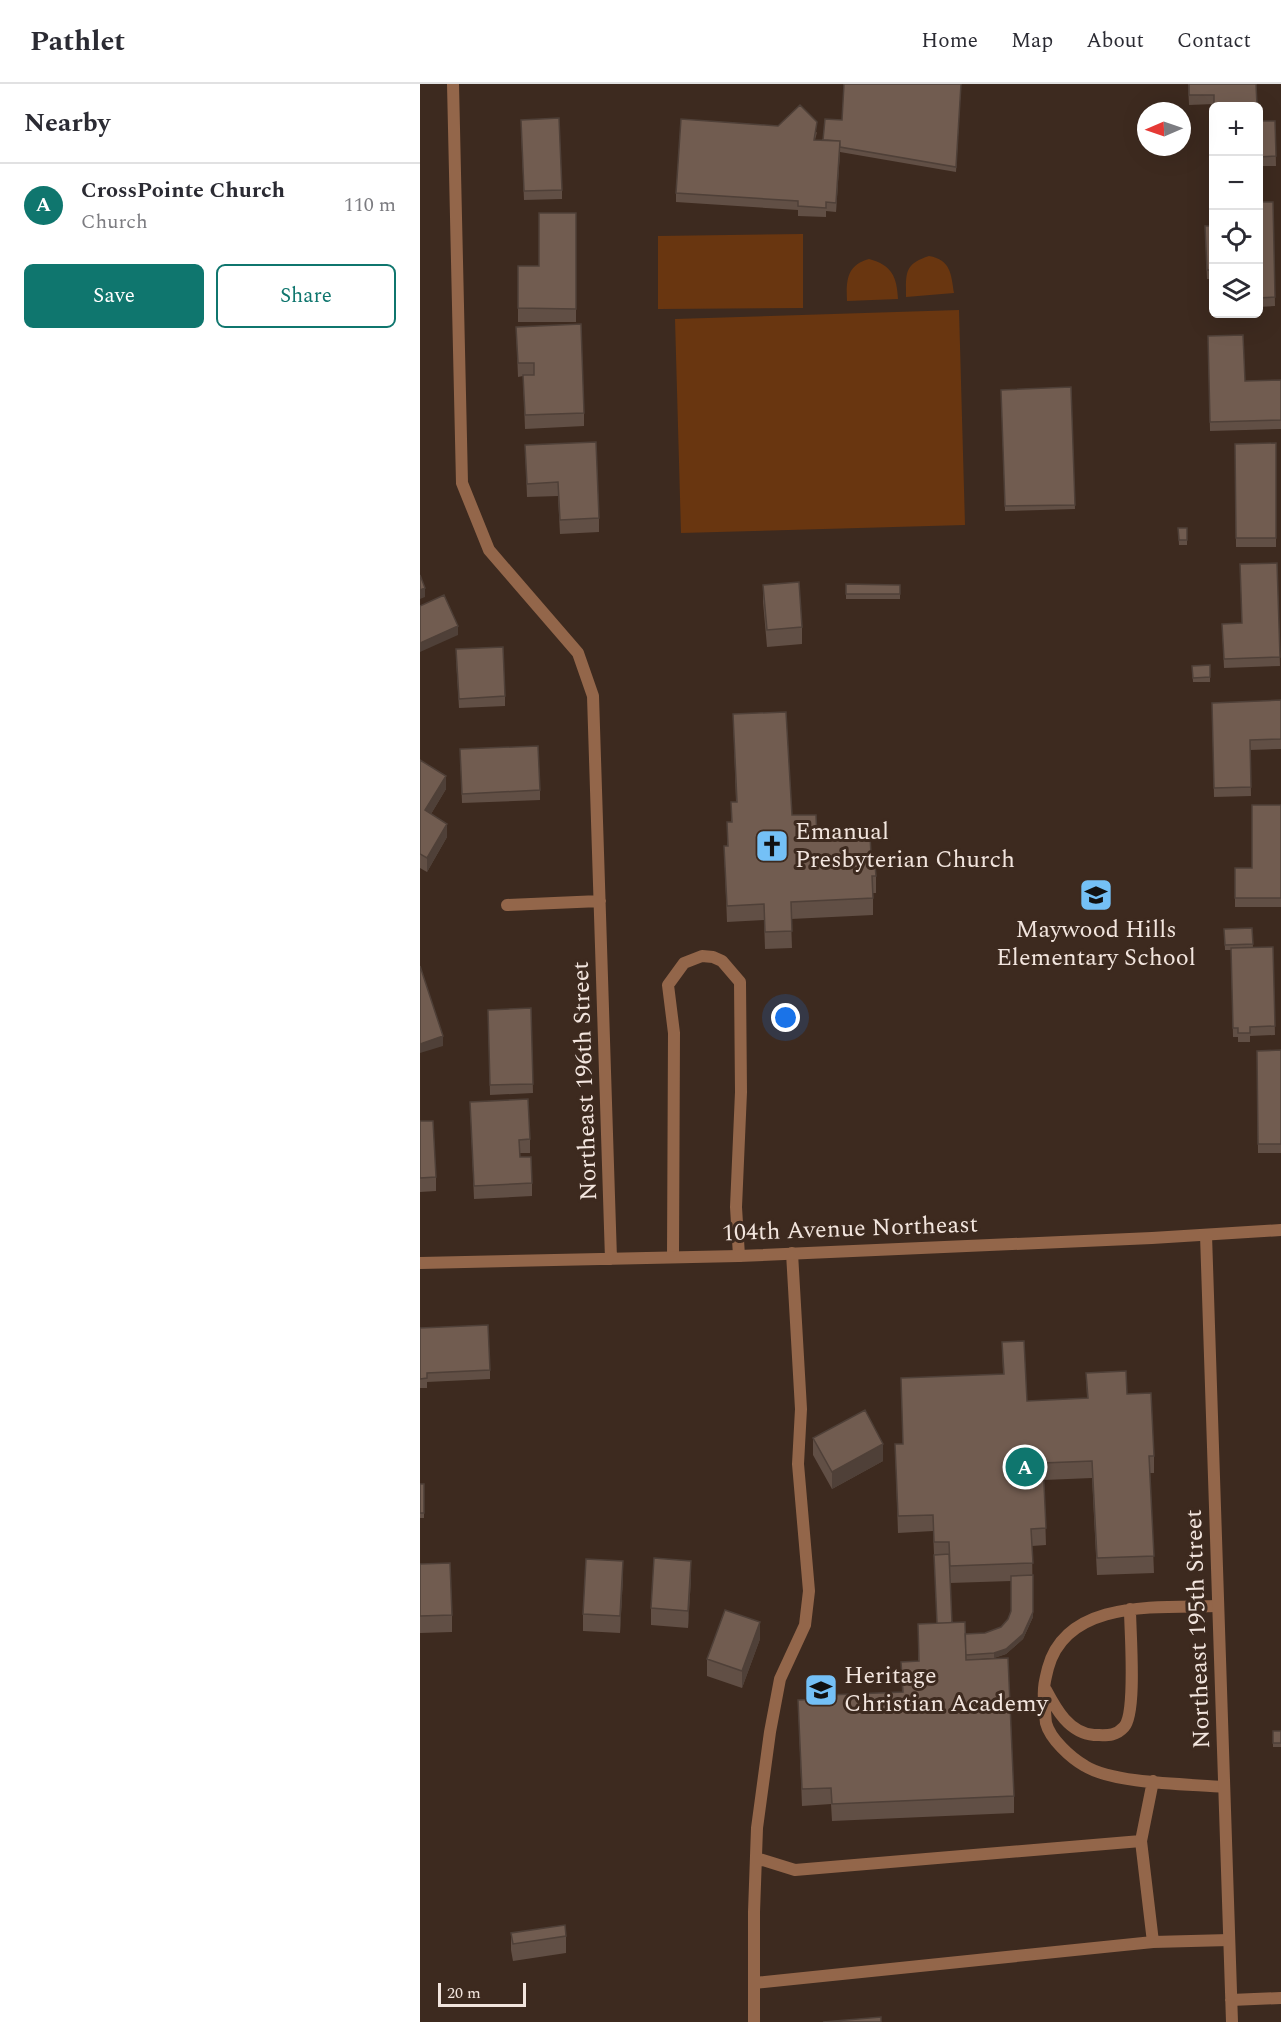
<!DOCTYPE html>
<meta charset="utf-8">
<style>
body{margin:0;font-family:Spectral,serif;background:#f7f7f7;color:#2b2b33}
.controls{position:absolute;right:18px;top:18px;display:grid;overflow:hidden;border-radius:9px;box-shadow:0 6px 24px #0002}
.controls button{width:54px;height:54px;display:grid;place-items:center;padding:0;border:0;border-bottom:2px solid #e1e1e2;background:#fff;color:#2b2b33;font:30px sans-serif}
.compass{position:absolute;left:717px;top:18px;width:54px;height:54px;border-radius:50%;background:#fff;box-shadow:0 6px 24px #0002;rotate:268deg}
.scale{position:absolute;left:18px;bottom:15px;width:88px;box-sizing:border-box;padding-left:6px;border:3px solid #f2e5de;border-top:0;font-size:16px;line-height:21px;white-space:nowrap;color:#f2e5de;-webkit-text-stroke:4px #3d2a1f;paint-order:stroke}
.you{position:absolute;left:366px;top:934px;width:21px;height:21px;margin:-15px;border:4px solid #fff;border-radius:50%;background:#1a73e8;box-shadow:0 0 0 9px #1a73e833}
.badge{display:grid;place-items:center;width:39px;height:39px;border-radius:50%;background:#0f766e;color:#fff;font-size:20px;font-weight:700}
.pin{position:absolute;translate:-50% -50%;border:3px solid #fff;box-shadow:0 2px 6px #0006}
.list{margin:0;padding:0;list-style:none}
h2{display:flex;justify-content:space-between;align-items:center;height:78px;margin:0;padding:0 24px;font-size:26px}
h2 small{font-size:20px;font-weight:400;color:#7c7c81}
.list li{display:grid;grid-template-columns:39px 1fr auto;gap:18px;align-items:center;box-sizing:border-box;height:84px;padding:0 24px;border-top:2px solid #e1e1e2}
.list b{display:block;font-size:22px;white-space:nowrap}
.list p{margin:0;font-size:20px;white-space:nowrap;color:#7c7c81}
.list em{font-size:20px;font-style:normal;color:#7c7c81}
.actions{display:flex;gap:12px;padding:18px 24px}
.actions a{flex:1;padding:14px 0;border:2px solid #0f766e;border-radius:9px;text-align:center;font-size:21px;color:#0f766e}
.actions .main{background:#0f766e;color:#fff}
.icon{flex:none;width:33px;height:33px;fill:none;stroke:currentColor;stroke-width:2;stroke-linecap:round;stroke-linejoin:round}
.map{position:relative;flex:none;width:861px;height:1938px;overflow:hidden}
header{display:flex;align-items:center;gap:36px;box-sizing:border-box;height:84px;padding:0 30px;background:#fff;border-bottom:2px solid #e1e1e2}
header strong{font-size:28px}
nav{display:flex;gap:33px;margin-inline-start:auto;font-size:21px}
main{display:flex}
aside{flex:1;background:#fff}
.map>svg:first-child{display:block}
.green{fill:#693610}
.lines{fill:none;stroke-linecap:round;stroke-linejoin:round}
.service{stroke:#93664a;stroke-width:12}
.minor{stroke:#93664a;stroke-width:12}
.wall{fill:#614f45;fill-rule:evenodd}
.shaded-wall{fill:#4f4038}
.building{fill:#715c50;stroke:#4f4038;stroke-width:1.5}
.labels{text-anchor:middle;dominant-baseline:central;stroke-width:6;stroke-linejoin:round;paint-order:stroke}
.poi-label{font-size:24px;fill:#f2e5de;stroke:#3d2a1f;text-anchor:start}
.street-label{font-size:24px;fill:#f2e5de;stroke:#3d2a1f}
</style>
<header>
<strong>Pathlet</strong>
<nav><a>Home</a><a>Map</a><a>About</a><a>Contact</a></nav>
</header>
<main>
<aside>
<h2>Nearby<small></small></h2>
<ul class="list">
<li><span class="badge">A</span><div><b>CrossPointe Church</b><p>Church</p></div><em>110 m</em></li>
</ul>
<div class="actions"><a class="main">Save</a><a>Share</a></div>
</aside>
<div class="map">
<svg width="861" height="1938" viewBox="0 0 861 1938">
<rect width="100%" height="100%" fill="#3d2a1f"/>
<path class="green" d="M383,150V224L238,225V152Z
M509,172C531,176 531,190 534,209L486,213C486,189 484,180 509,172Z
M449,175C472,181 477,193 478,215L427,217C426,196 427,181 449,175Z
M539,226L545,441L261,449L255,235Z"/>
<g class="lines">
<path class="service" d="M253,1172L254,949L248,901L264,879L282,872L293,873L302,877L320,898L321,1008L316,1123L319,1172
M798,1522C741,1524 647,1514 628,1584C625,1596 623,1604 624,1616C625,1623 625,1631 626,1639C630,1655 651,1674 665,1682C694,1700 769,1700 804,1703
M626,1606C636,1625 649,1649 674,1651C686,1651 695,1653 704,1643C717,1629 710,1548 710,1525
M721,1757L733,1697
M336,1774L375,1786L721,1757L733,1858L809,1856
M334,1899L733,1858
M334,1938V1828L337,1744L350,1648L360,1595L385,1541L389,1507L378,1380L381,1325L372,1169"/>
<path class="minor" d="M33,0L42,399L69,466L158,569L173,612L191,1175
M87,821L180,817
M786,1151L812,1938
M0,1179L319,1172L732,1154L861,1146
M811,1916L861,1914"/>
</g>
<path class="wall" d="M541,0L536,88L420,68L416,128L406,127V133L378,132V126L256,118V109L397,48L395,56H403L422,36Z
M768,0L837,22L794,20L769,21Z
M838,37H855L856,82H838Z
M101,45L142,106V115L104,116Z
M838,118H853L855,222L838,223Z
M156,129V238H98V182H119Z
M785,142H794V195H787Z
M96,243L164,329V342L105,345L103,292L98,293Z
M788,252L825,297L861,296V345L790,347Z
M651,303L655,425L585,427L581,306Z
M856,359V463H816L815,360Z
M105,361L179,434V448L140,450L138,412L107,413Z
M758,444H767V461H759Z
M857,479L860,582L804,584L802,540L822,539Z
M426,500L480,501V515H426Z
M343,501L382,543V560L347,563L343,518Z
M36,574L85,612V622L39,624Z
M790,581V598H773L772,582Z
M861,616V665L830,666L831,712L794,713L792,619Z
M313,630L372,731L397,755L451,770L456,792V809H453V831L371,835L372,864L345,865L344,836L307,838L304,762H307V738H311V718H316Z
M40,665L120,706V716L42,719Z
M0,676L26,705L11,730L27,753L7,788L0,784Z
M861,721V823H815V784H832Z
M832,844L833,864L853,863L855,951L830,952V958H818V953H813L811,866H805L804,845Z
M111,924L113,1009L70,1011L68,926Z
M861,966V1069H838L837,967Z
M50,1018L110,1055V1069H99L100,1073L112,1099V1112L54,1115Z
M0,1037L16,1093V1107L0,1108Z
M0,1244L70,1286V1295L7,1298V1304H0Z
M582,1258L607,1317L667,1314L666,1289L707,1310L734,1372V1389H730L734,1489L677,1491L672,1394L624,1396L626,1461L612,1462L613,1533L603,1555L586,1570L574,1574L546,1576L594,1712V1729L412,1737L411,1720L382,1722L378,1616L408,1615L482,1608L481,1578L498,1577V1540L517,1539L513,1447L478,1449L475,1360H483L481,1294L583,1290ZM591,1497V1527L588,1535L581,1543L565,1549L545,1550L532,1539L530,1499Z
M393,1354L463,1377L412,1405L393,1371Z
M0,1400H4V1434H0Z
M0,1480L32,1531V1548L0,1549Z
M203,1493L200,1549L163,1547V1530Z
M271,1494L268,1544L231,1541V1524Z
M340,1555L322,1604L287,1592V1575Z
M853,1647H861V1663H853Z
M91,1849L146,1852V1869L93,1877L91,1866Z"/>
<path class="shaded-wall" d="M420,57V67L416,128V119Z
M5,504V513L0,515V506Z
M38,542V551L0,568V559Z
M26,692V705L5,740V726Z
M27,740V753L7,788V774Z
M23,952V962L0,969V960Z
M463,1360V1377L412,1405V1388Z
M203,1477V1493L200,1549V1532Z
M271,1477V1494L268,1544V1527Z
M613,1528V1533L603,1555L586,1570L574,1574V1569Z
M340,1538V1555L322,1604V1587Z"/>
<path class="building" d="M424,0H541L536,83L420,63V57L403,56L405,35L422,36Z
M769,0H836L837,22H794V11H769Z
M380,21L397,38L394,56L420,57L416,119L406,118V124L378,122V117L256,109L261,35L358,42Z
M139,34L142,106L104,107L101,36Z
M838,37H855L856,72L838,73Z
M838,118H853L855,213L838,214Z
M119,129H156V225L98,224V182H119Z
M785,142H794V186H787Z
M161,240L164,329L105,331L103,291H114V279H98L96,243Z
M823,251L825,297L861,296V336L790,338L788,252Z
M651,303L655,421L585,422L581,306Z
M176,358L179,434L140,436L138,398L107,400L105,361Z
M856,359V454H816L815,360Z
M758,444H767V456H759Z
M857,479L860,573L804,575L802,540L822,539L820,480Z
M0,491L5,504L0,506Z
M379,498L382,543L347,546L343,501Z
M426,500L480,501V510H426Z
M24,511L38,542L0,559V522Z
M83,563L85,612L39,615L36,565Z
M790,581V593L773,594L772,582Z
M861,616V655L830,656L831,703L794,704L792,619Z
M366,628L372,731H396L397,755L450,752L451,770H454L456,792H452L453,814L371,818L372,847L345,848L344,820L307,822L304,762H308L307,738H312L311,718H317L313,630Z
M118,662L120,706L42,710L40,665Z
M0,676L26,692L5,726L27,740L7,774L0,770Z
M832,721H861V814H815V784H832Z
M832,844L833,860L805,861L804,845Z
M853,863L855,942L830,943V949H818V944H813L811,864Z
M0,882L23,952L0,960Z
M111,924L113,1000L70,1001L68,926Z
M861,966V1060H838L837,967Z
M108,1015L110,1055L99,1056L100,1073H111L112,1099L54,1102L50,1018Z
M0,1037H13L16,1093L0,1094Z
M68,1241L70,1286L7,1289V1294L0,1295V1244Z
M604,1257L607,1317L668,1314L666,1289L706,1287L707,1310L731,1309L734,1372H729L734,1472L677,1474L672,1377L623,1379L626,1444L611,1445L613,1479L530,1482L529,1458H514L513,1431L478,1432L475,1360H483L481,1294L584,1290L582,1258Z
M445,1326L463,1360L412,1388L393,1354Z
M0,1400H4V1429H0Z
M529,1470L532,1539H517L514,1471Z
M234,1474L271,1477L268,1527L231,1524Z
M166,1475L203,1477L200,1532L163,1530Z
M30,1479L32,1531L0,1532V1480Z
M613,1491V1528L603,1550L586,1565L574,1569L546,1571L545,1550L565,1549L581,1543L588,1535L591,1527V1492Z
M305,1526L340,1538L322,1587L287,1575Z
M545,1538L546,1576L588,1574L594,1712L412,1720L411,1704L382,1705L378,1616L408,1615V1611L483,1608L481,1578L499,1577L498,1540Z
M853,1647H861V1659H853Z
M145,1841L146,1852L93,1860L91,1849Z
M461,1933V1938H403Z"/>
<defs>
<symbol id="church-square" viewBox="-11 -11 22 22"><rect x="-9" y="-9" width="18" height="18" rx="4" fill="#74c0f6" stroke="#3d2a1f"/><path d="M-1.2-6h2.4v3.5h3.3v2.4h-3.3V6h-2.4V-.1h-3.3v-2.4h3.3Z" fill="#111"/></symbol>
<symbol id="school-square" viewBox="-11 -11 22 22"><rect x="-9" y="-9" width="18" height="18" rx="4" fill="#74c0f6" stroke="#3d2a1f"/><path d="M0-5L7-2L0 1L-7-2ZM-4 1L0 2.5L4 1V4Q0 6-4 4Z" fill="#111"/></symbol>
</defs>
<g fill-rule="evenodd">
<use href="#church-square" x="333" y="743" width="38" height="38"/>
<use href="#school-square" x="657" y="792" width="38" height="38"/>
<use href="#school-square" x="382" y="1587" width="38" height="38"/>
</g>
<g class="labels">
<g class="poi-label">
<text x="375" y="748">Emanual<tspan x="375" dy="28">Presbyterian Church</tspan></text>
<text x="676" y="846" text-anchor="middle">Maywood Hills<tspan x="676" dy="28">Elementary School</tspan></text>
<text x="424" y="1592">Heritage<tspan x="424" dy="28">Christian Academy</tspan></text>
</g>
<g class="street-label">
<text transform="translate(165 997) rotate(-92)">Northeast 196th Street</text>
<text transform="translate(430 1145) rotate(-2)">104th Avenue Northeast</text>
<text transform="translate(778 1545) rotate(-92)">Northeast 195th Street</text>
</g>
</g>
</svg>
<div class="controls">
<button>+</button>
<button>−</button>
<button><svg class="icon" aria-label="locate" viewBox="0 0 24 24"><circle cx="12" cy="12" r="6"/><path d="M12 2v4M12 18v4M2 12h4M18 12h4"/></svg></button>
<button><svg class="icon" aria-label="layers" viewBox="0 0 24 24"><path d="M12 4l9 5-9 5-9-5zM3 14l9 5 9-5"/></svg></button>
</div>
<svg class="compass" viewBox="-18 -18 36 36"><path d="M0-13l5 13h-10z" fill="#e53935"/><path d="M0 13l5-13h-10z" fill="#7c7c81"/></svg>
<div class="scale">20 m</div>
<div class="you"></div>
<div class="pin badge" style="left:605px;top:1383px">A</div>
</div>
</main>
